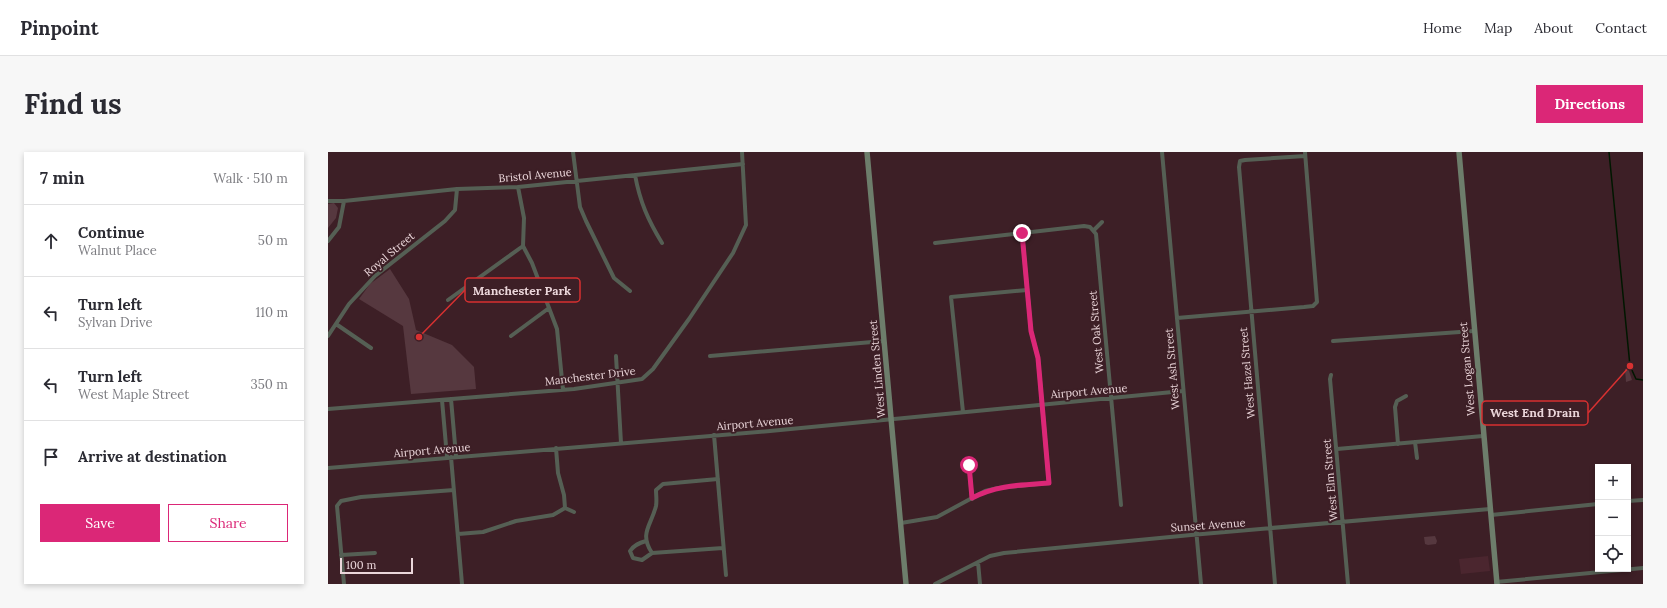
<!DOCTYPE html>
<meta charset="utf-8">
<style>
body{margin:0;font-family:Lora,serif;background:#f7f7f7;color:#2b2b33}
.controls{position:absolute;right:12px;bottom:12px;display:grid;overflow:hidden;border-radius:0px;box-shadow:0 2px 6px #0003}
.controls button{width:36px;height:36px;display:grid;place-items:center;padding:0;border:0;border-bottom:1px solid #e1e1e2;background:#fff;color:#2b2b33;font:20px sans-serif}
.scale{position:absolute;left:12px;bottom:10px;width:73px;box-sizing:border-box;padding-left:4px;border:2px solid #ebd6da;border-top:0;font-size:11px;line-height:14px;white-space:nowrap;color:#ebd6da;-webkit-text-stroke:3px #3d1f26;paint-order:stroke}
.stop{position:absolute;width:12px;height:12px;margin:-9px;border:3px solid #db2777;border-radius:50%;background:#fff}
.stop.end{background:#db2777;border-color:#fff;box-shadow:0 1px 4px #0008}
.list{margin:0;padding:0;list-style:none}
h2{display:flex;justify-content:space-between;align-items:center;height:52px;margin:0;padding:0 16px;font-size:17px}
h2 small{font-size:13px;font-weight:400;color:#7c7c81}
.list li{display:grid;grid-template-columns:26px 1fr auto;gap:12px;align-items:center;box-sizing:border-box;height:72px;padding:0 16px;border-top:1px solid #e1e1e2}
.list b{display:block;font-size:15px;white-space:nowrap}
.list p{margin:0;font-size:13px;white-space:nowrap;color:#7c7c81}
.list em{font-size:13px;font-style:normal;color:#7c7c81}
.actions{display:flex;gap:8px;padding:12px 16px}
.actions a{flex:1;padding:9px 0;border:1px solid #db2777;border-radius:0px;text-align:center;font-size:14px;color:#db2777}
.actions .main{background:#db2777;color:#fff}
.icon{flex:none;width:22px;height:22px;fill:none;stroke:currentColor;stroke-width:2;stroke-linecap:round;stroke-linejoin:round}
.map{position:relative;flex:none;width:1315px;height:432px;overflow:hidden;border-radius:0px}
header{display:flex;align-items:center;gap:24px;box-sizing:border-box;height:56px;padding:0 20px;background:#fff;border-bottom:1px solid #e1e1e2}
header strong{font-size:19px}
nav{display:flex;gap:22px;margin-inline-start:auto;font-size:14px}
.intro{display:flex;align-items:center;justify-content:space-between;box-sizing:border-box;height:96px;padding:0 24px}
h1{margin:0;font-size:28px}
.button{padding:10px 18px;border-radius:0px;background:#db2777;color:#fff;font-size:14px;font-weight:700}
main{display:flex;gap:24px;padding:0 24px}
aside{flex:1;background:#fff;border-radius:0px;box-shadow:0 2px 6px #0003}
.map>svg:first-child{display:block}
.built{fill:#4b262f}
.green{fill:#56383f}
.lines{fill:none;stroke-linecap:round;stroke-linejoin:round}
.stream{stroke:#001700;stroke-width:1.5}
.street{stroke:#555f54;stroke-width:4}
.secondary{stroke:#6d7d6b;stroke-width:5.5}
.route{stroke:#db2777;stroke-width:5}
.labels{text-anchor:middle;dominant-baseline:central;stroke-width:4;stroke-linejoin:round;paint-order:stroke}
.street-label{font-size:11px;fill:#ebd6da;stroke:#3d1f26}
.leader{fill:none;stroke:#d73131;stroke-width:1.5}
.callout-dot{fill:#d73131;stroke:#3d1f26;stroke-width:1.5}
.callout{fill:#3d1f26;stroke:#d73131;stroke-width:1.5}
.callout-label{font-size:12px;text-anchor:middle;font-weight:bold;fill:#ebd6da}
</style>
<header>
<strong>Pinpoint</strong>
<nav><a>Home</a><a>Map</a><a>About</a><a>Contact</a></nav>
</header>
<div class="intro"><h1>Find us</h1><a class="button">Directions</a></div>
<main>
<aside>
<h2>7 min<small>Walk · 510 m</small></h2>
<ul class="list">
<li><svg class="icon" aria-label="ahead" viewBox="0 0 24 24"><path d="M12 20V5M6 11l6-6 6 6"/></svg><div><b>Continue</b><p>Walnut Place</p></div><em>50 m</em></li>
<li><svg class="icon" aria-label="left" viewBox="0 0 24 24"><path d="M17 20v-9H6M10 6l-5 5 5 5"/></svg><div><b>Turn left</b><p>Sylvan Drive</p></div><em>110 m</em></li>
<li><svg class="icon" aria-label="left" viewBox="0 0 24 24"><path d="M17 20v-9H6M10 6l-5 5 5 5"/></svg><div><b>Turn left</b><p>West Maple Street</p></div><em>350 m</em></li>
<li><svg class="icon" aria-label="arrive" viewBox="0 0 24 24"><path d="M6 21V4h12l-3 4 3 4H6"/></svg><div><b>Arrive at destination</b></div></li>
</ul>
<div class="actions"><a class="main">Save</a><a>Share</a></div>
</aside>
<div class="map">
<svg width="1315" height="432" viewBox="0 0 1315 432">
<rect width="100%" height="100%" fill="#3d1f26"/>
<path class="built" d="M1160,404L1162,419L1133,422L1131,407Z"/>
<path class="green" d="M6,51L10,56L8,66L0,76V52Z
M62,117L81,147L88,178L124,193L146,215L148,237L83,242L75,174L31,147L42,132Z
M1300,216L1304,228L1298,230L1297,217Z
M1107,384L1109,389L1108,392L1100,393L1097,392L1096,385Z"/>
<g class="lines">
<path class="stream" d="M1281,0L1302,214L1308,227L1315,228"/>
<path class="street" d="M245,0L252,55L258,69L286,126L302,139
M834,0L873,432
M307,23C312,50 320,68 334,91
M190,35L196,66L195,94L204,111L229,177L235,238
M0,49H16L129,37L190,35L415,12
M766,78L774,70
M0,89L11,75L16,49
M607,91L756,74L762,75L768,82L793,353
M120,148L195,94
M849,166L976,155L985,154L989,150L977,0
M8,172L43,196
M0,184L21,152L47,124L117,69L127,58L129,37
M183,184L221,156
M1005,189L1146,179
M288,204L293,291
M382,204L556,189
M1003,223L1002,227L1020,432
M123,247L128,304
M114,248L119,305
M0,257L246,237L314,227L325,217L361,167L405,101L418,73L414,0
M635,260L623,145L699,138
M386,283L398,423
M1087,290L1089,306
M1070,292L1067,255L1069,249L1078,244
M1009,297L1155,284
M123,305L134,432
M641,313L644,347
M0,316L442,279L855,239
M1300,349L1315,348
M237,356L246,360
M1163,363L1270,352
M573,371L609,365L657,339L670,336L721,331L710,206L703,179L694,81
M130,382L155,380L188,369L225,363L237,356L236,343L230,321L228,296
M318,389C311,391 306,393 302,399L305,406L314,408L324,401L395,396
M324,401C311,381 323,374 328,354C329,349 328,343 328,338L335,332L390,327
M13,403L47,401
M650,410L652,432
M1168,430L1315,416
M16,432L9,354L13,349L33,345L126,338
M607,432L662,404L676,401L863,383L1162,357
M947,432L911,15L912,9L917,8L977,4"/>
<path class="secondary" d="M539,0L578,432
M1131,0L1169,432"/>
</g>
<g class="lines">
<path class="route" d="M641,313L644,346C668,333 694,333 721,331L710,206L703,179L694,81"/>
</g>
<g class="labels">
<g class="street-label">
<text transform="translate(207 23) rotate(-5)">Bristol Avenue</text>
<text transform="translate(61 102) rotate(-40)">Royal Street</text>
<text transform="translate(768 180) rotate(-95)">West Oak Street</text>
<text transform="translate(549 217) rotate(-95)">West Linden Street</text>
<text transform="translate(844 217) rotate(-95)">West Ash Street</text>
<text transform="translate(1139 217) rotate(-95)">West Logan Street</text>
<text transform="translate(919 221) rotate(-95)">West Hazel Street</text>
<text transform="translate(262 224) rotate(-7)">Manchester Drive</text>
<text transform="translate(761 239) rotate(-5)">Airport Avenue</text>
<text transform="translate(427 271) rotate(-5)">Airport Avenue</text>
<text transform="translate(104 298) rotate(-5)">Airport Avenue</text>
<text transform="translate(1002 328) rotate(-95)">West Elm Street</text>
<text transform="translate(880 373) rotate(-4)">Sunset Avenue</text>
</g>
</g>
<path class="leader" d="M91 185L137 138M1302 214L1260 261"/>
<g class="callout-dot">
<circle cx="91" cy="185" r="4"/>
<circle cx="1302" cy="214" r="4"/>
</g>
<g class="callout">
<rect x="137" y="126" width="115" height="24" rx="4"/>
<rect x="1154" y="249" width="106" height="24" rx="4"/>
</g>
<g class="callout-label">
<text x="194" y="143">Manchester Park</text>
<text x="1207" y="265">West End Drain</text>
</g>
</svg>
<div class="controls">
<button>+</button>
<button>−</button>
<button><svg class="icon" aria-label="locate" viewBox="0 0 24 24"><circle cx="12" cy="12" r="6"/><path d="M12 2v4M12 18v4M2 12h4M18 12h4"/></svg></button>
</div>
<div class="scale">100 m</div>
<div class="stop" style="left:641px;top:313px"></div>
<div class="stop end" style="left:694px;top:81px"></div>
</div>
</main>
